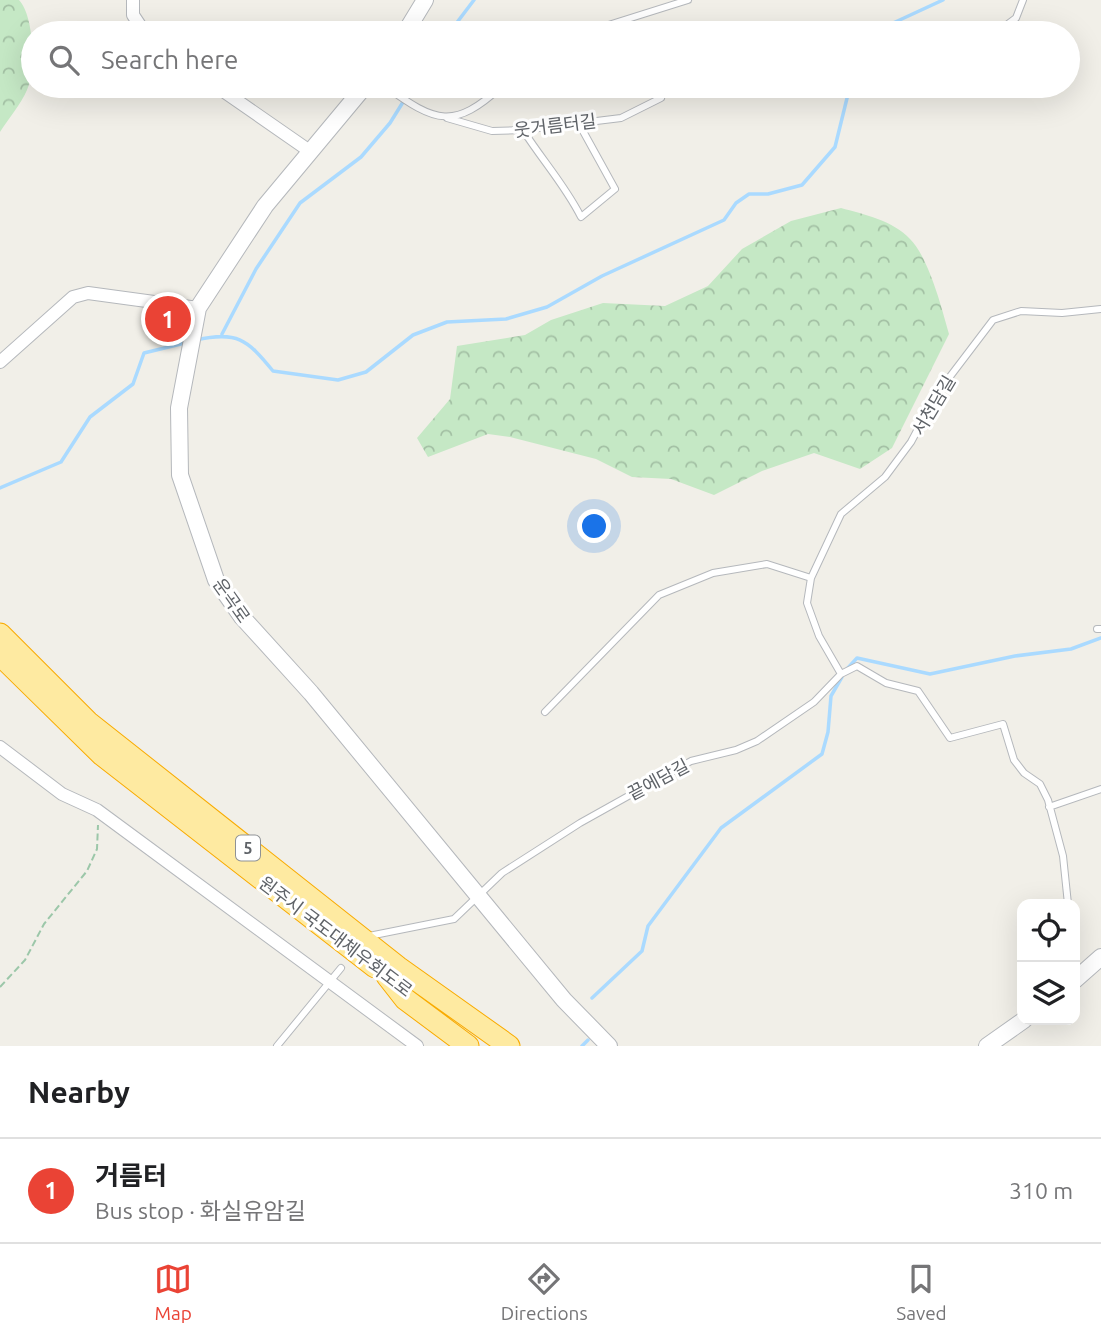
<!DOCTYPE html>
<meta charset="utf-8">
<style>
body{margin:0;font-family:Ubuntu,"Noto Sans KR",sans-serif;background:#f6f6f6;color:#202124}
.controls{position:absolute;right:21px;bottom:21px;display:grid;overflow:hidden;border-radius:14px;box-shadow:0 7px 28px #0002}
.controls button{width:63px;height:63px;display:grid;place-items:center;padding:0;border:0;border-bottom:2px solid #e0e0e0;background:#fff;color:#202124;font:35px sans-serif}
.you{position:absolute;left:595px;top:527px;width:24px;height:24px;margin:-18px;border:5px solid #fff;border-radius:50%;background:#1a73e8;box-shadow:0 0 0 10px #1a73e833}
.badge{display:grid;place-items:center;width:46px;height:46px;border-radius:50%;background:#ea4335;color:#fff;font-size:23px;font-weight:700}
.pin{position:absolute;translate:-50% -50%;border:4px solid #fff;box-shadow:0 2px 7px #0006}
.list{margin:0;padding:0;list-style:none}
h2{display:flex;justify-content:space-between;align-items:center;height:91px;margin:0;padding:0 28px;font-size:30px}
h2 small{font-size:23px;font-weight:400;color:#757577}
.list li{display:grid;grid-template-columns:46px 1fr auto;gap:21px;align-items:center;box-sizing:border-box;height:105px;padding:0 28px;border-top:2px solid #e0e0e0}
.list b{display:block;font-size:26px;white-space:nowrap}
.list p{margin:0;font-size:23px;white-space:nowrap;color:#757577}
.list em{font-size:23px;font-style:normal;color:#757577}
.icon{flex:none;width:38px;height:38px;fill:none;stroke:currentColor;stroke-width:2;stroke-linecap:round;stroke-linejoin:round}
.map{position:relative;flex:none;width:1101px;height:1046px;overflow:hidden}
.search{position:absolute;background:#fff;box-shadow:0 7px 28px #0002;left:21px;right:21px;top:21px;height:77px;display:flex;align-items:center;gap:18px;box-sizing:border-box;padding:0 24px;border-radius:38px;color:#757577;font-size:26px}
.sheet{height:196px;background:#fff}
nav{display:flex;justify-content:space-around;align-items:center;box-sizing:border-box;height:98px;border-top:2px solid #e0e0e0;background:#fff;font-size:19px;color:#757577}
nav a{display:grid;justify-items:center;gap:4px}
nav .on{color:#ea4335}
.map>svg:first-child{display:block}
.forest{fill:url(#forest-crowns)}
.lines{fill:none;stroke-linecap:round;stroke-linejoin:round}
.stream{stroke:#aadaff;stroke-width:3.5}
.service-casing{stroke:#b5b8bc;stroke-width:8}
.minor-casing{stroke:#b5b8bc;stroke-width:14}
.tertiary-casing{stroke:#b5b8bc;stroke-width:18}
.trunk-casing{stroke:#f9ab00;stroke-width:23}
.path{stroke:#9cc7a9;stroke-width:2;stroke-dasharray:7 3.5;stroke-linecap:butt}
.service{stroke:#fff;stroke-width:6}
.minor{stroke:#fff;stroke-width:12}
.tertiary{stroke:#fff;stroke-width:16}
.trunk{stroke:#feeaa1;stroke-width:21}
.labels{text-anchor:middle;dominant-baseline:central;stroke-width:6;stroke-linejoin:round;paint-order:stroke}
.shield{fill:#fff;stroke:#8f9295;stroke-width:2}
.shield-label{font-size:16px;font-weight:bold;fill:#5f6368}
.street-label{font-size:18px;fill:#5f6368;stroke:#fff}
</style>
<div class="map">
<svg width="1101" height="1046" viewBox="0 0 1101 1046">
<defs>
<pattern id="forest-crowns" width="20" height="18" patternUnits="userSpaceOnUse" patternTransform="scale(1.75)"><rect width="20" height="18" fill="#c5e8c5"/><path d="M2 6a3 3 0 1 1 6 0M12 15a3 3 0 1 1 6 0" fill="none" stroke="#a3c0a4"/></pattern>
</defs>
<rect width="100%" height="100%" fill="#f1efe8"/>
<path class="forest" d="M0,0H19C34,16 36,69 27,90C21,104 9,118 0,132Z
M841,208C863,214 894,221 910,239C929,258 942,309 949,334L892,448L860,469L814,453L762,471L714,495L671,479L632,477L596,459L510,437L488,434L428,457L417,438L450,399L457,346L525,335L551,320L603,303L665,306L708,286L742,249L791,221Z"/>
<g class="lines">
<path class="stream" d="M449,33L474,0
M879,33L891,24L943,0
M222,334L256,269L300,203L361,157L390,123L413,86
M196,340C237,331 247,339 273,371L338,380L366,372L413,335L447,322L506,319L547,307L602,276L724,220L736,203L749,194H768L802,185L835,147L850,86
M0,488L61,462L90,417L133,384L144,353L185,343
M846,670L857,658L930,674L1015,656L1071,649L1101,638
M592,998L642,951L648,926L721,828L822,754L828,732L831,696L842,677
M582,1046L588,1040"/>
<defs>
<path id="service" d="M583,33L688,0
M996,33L1016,18L1023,0
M385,86C436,123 454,130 502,86
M447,118L492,131L523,130L621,118L661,98
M523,130C542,160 565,185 581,217L615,189L578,122
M1097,629H1101
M841,674L819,636L807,603L811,578L841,514L885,477L911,442L936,395L993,320L1021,311L1062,313L1101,309
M545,712L659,595L713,573L767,564L811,578
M1049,807L1101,789
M369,936L454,919L502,873L580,823L691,761L736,750L757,741L814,702L841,674L857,666L886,683L918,691L950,738L1003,724L1014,760L1024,773L1040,784L1048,800L1063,856L1068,904
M277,1046L341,968"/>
<path id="minor" d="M133,0V15L145,33
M216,86L311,152
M0,362L73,297L88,293L198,308
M0,747L62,794L97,810L417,1046"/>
<path id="tertiary" d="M405,33L425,0
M365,86L265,206L198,308L179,408L180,475L216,580L242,617L311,693L564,1000L609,1046
M1075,980L1101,957
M987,1046L1024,1020"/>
<path id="trunk" d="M0,634L88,722L398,967L509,1046
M0,655L102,755L375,967
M387,976L405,999L468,1046"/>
</defs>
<use href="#service" class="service-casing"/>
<use href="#minor" class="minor-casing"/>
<use href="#tertiary" class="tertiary-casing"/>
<use href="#trunk" class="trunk-casing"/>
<path class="path" d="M0,987L25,960L44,924L87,871L97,849L98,825"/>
<use href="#service" class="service"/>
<use href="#minor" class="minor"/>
<use href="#tertiary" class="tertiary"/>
<use href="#trunk" class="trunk"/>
</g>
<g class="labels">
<rect class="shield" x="236" y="835.5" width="24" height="25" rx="5"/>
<g class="shield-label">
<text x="248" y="848">5</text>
</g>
<g class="street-label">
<text transform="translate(555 125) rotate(-7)">웃거름터길</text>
<text transform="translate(933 405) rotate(-59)">서천담길</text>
<text transform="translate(232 600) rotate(55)">운곡로</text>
<text transform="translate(658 779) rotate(-28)">끝에담길</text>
<text transform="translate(336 936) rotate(37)">원주시 국도대체우회도로</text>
</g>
</g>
</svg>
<div class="controls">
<button><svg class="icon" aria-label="locate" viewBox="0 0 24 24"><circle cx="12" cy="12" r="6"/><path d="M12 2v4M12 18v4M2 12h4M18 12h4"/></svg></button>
<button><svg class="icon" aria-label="layers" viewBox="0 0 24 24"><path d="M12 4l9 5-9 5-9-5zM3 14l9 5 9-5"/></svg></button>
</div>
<div class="you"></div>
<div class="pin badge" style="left:168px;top:319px">1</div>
<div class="search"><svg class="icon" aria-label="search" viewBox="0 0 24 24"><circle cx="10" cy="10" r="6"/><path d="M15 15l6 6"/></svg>Search here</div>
</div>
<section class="sheet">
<h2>Nearby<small></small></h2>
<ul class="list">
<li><span class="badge">1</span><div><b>거름터</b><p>Bus stop · 화실유암길</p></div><em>310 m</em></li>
</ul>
</section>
<nav>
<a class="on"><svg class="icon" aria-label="map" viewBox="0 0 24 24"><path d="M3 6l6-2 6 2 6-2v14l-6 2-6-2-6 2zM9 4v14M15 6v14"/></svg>Map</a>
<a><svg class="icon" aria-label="directions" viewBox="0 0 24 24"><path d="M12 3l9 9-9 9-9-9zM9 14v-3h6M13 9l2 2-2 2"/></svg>Directions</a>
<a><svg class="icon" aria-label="saved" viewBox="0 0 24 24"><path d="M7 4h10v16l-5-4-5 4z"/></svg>Saved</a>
</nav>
